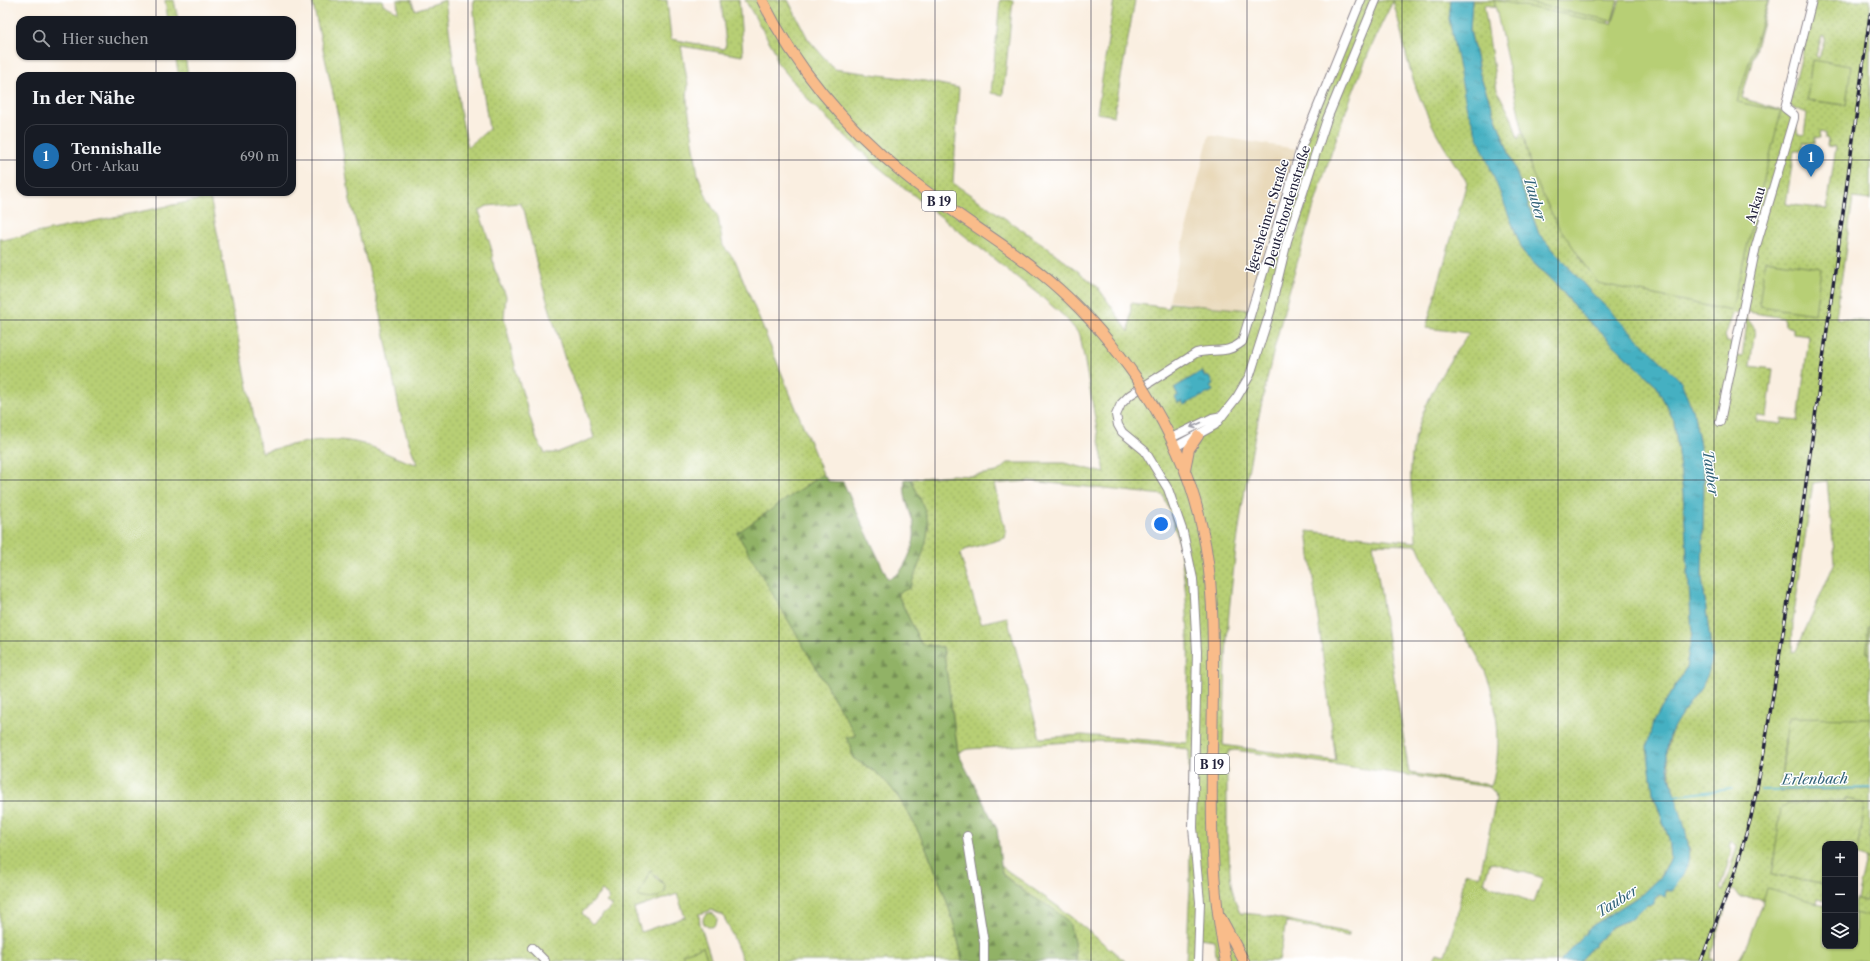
<!DOCTYPE html>
<html lang="de">
<meta charset="utf-8">
<style>
body{margin:0;font-family:"Libre Caslon Text",serif;background:#242831;color:#f1f3f6}
.controls{position:absolute;right:12px;bottom:12px;display:grid;overflow:hidden;border-radius:8px;box-shadow:0 1px 3px #0004}
.controls button{width:36px;height:36px;display:grid;place-items:center;padding:0;border:0;border-bottom:1px solid #363941;background:#171b24;color:#f1f3f6;font:20px sans-serif}
.you{position:absolute;left:1161px;top:524px;width:14px;height:14px;margin:-10px;border:3px solid #fff;border-radius:50%;background:#1a73e8;box-shadow:0 0 0 6px #1a73e833}
.badge{display:grid;place-items:center;width:26px;height:26px;border-radius:50%;background:#1f6fb2;color:#fff;font-size:13px;font-weight:700}
.pin{position:absolute;translate:-50% -33px;filter:drop-shadow(0 1px 2px #0008)}
.pin::after{content:'';position:absolute;top:21px;width:14px;height:12px;background:inherit;clip-path:polygon(0 0,100% 0,50% 100%)}
.list{margin:0;padding:0;list-style:none}
h2{display:flex;justify-content:space-between;align-items:center;height:52px;margin:0;padding:0 16px;font-size:17px}
h2 small{font-size:13px;font-weight:400;color:#9ea1a6}
.list li{display:grid;grid-template-columns:26px 1fr auto;gap:12px;align-items:center;box-sizing:border-box;height:64px;margin:0 8px 8px;padding:0 8px;border:1px solid #363941;border-radius:12px}
.list b{display:block;font-size:15px;white-space:nowrap}
.list p{margin:0;font-size:13px;white-space:nowrap;color:#9ea1a6}
.list em{font-size:13px;font-style:normal;color:#9ea1a6}
.icon{flex:none;width:22px;height:22px;fill:none;stroke:currentColor;stroke-width:2;stroke-linecap:round;stroke-linejoin:round}
.map{position:relative;flex:none;width:1870px;height:961px;overflow:hidden}
.search{position:absolute;background:#171b24;box-shadow:0 1px 3px #0004;left:16px;top:16px;width:280px;height:44px;display:flex;align-items:center;gap:10px;box-sizing:border-box;padding:0 14px;border-radius:12px;color:#9ea1a6;font-size:15px}
.panel{position:absolute;background:#171b24;box-shadow:0 1px 3px #0004;left:16px;top:72px;width:280px;height:124px;border-radius:12px}
.map>svg:first-child{display:block}
.built{fill:#e9d9ba}
.grass{fill:url(#grass-dots);stroke:#6c7858;fill-rule:evenodd}
.forest{fill:url(#forest-firs);stroke:#5a6a50}
.garden{fill:url(#garden-furrows);stroke:#6c7858}
.pitch{fill:#b7cf74;stroke:#6c7858}
.water{fill:url(#water-ripples);stroke:#33697e}
.lines{fill:none;stroke-linecap:round;stroke-linejoin:round}
.stream{stroke:#44b0c2;stroke-width:2}
.minor-casing{stroke:#8e888e;stroke-width:10}
.major-casing{stroke:#8e888e;stroke-width:12}
.minor{stroke:#fff;stroke-width:8}
.major{stroke:#f9bc8a;stroke-width:10}
.rail-casing{stroke:#22223b;stroke-width:3.5}
.rail{stroke:#fff;stroke-width:2;stroke-dasharray:6;stroke-linecap:butt}
.major-bridge-casing{stroke:#8e888e;stroke-width:12;stroke-linecap:butt}
.major-bridge{stroke:#f9bc8a;stroke-width:10}
.oneway{stroke:#9c9ca7}
.grid{fill:none;stroke:#22223b;stroke-width:1;stroke-opacity:0.55}
.labels{text-anchor:middle;dominant-baseline:central;stroke-width:3;stroke-linejoin:round;paint-order:stroke}
.shield{fill:#fff;stroke:#646476;stroke-width:1}
.shield-label{font-size:12px;font-weight:bold;fill:#22223b}
.street-label{font-size:13px;fill:#22223b;stroke:#fff}
.water-label{font-size:14px;font-style:italic;fill:#316278;stroke:#fff}
</style>
<div class="map">
<svg width="1870" height="961" viewBox="0 0 1870 961">
<defs>
<pattern id="grass-dots" width="8" height="8" patternUnits="userSpaceOnUse"><rect width="8" height="8" fill="#b7cf74"/><path d="M2 2h.1M6 6h.1" fill="none" stroke="#9db165" stroke-width="1.8" stroke-linecap="round"/></pattern>
<pattern id="forest-firs" width="22" height="20" patternUnits="userSpaceOnUse"><rect width="22" height="20" fill="#91b266"/><path d="M5 1l3.5 6h-7zM16 11l3.5 6h-7z" fill="#769055"/></pattern>
<pattern id="garden-furrows" width="10" height="10" patternUnits="userSpaceOnUse"><rect width="10" height="10" fill="#b7cf74"/><path d="M-1 1l2-2M0 10L10 0M9 11l2-2" fill="none" stroke="#9db165"/></pattern>
<pattern id="water-ripples" width="26" height="14" patternUnits="userSpaceOnUse"><rect width="26" height="14" fill="#44b0c2"/><path d="M2 4q2-2 4 0t4 0M15 11q2-2 4 0t4 0" fill="none" stroke="#388f9f"/></pattern>
</defs>
<rect width="100%" height="100%" fill="#fff"/>
<filter id="ink" filterUnits="userSpaceOnUse"><feTurbulence type="fractalNoise" baseFrequency=".025" numOctaves="2"/><feDisplacementMap in="SourceGraphic" scale="8" xChannelSelector="R" yChannelSelector="G"/><feConvolveMatrix kernelMatrix="1 2 1 2 8 2 1 2 1" color-interpolation-filters="sRGB"/></filter>
<filter id="wash" filterUnits="userSpaceOnUse"><feTurbulence type="fractalNoise" baseFrequency=".012" numOctaves="4" result="noise"/><feDisplacementMap in="SourceGraphic" scale="16" xChannelSelector="R" yChannelSelector="G"/><feGaussianBlur stdDeviation="0.9" result="paint"/><feColorMatrix in="noise" values="0 0 0 0 0 0 0 0 0 0 0 0 0 0 0 0 0 1.4 0 .05"/><feComposite in="paint" operator="in"/></filter>
<g filter="url(#wash)">
<rect width="100%" height="100%" fill="#faefe1"/>
<path class="built" d="M1209,135L1296,149L1248,312L1169,301Z"/>
<path class="grass" d="M165,0H174L178,20H168Z
M312,0H382L383,4L398,12L397,0H411L415,10L445,0L461,116L468,147L489,129L478,57L473,0H667L671,39L724,49L726,44L721,0H739L743,56L681,46L688,85L687,100L698,175L707,198L718,217L723,246L735,260L823,474L738,533L857,737H846L851,747L853,758C862,764 873,769 881,777C916,807 956,915 962,961H743L728,925L723,916L712,910L699,914L700,924L712,961H708L703,948L687,960V961L681,958L678,961H0V237L2,240L202,199L201,192H209L261,452C297,444 326,434 363,444C381,449 399,461 417,464L408,440L400,413L379,306L350,201L338,116ZM520,203L524,209L539,274L567,366L585,405L594,438L556,453H545L537,440L517,375L504,317L506,296L494,268L491,247L479,211L487,206ZM650,870L665,885V892C656,899 648,901 639,895ZM602,891L610,898L606,902L613,906L592,924L582,913ZM677,894L685,917L641,932L634,909Z
M745,0H788L808,39L834,69L925,81L959,88L953,183L1044,245L1097,286L1129,332L1131,303L1169,308L1170,303L1251,310L1301,148L1361,0H1451L1449,19L1506,206L1524,254L1557,286L1578,311L1656,385L1674,421L1683,493L1692,633L1686,668L1653,722V793L1669,839L1671,858L1661,876L1642,894L1592,926L1560,961H1433L1437,953L1445,955L1456,920L1465,873L1480,876L1496,799L1495,793L1489,787L1235,750L1229,751L1227,756V841C1230,853 1229,862 1230,873C1231,887 1234,900 1240,913L1264,915L1349,933L1347,936L1286,922L1279,961H1217L1214,940L1199,938L1198,961H1186L1190,888L1189,751L1185,749C1112,734 1041,745 968,749L958,753L943,647L921,644L897,593L929,528L922,504L911,479L951,475L971,476L997,472L1008,463H1064L1105,473L1080,335L1065,317L1043,298L877,166L813,105L776,61V53ZM1393,1C1401,26 1404,51 1412,76C1424,114 1444,149 1467,182L1426,328L1469,333C1442,369 1413,420 1411,466C1409,491 1416,516 1416,542L1307,531L1336,761L1223,745C1225,709 1225,673 1227,637C1238,489 1271,344 1315,203C1337,134 1360,65 1393,1ZM1308,178L1309,192L1297,235L1286,246ZM1202,371L1206,378L1208,376L1213,384L1210,386L1212,391L1178,403V395L1174,388ZM1221,417L1189,449L1184,469L1171,438ZM1030,481L1163,495C1189,548 1189,638 1188,697C1188,711 1191,730 1187,743L1082,735L1040,738L1007,617L981,623L960,554L964,550L1005,538L1006,533L994,484ZM1373,544L1417,545C1428,570 1439,594 1453,616C1464,636 1478,653 1486,674C1498,704 1503,755 1491,785L1409,773ZM1490,862L1543,878L1534,903L1484,883Z
M1000,0H1013L1003,95L991,93Z
M1114,0H1135L1114,116L1097,113Z
M1472,0H1618L1612,21H1609L1607,27L1520,10L1484,5L1497,90L1512,119L1518,139L1536,109L1757,0H1769L1742,98L1785,112L1794,118L1798,134L1804,135L1807,113L1789,106L1816,0H1870V200L1853,198L1836,318L1870,322V627H1868L1867,653L1870,654V718L1785,739L1780,791L1870,789V860L1855,855V852H1857L1865,804L1846,797V801L1788,803L1777,846L1772,874L1825,885V900L1818,898L1817,904L1824,906L1825,903V907L1752,961H1738L1751,939L1766,898L1762,900L1758,898L1739,897L1735,891L1731,890L1710,958L1714,961H1579L1611,927L1628,920L1666,890L1690,850L1674,795L1667,755L1671,731L1684,708L1694,698L1712,657L1702,577L1704,477L1699,440L1694,415L1589,290L1539,234L1480,75L1470,30ZM1822,36L1825,37L1819,58L1816,56ZM1850,66L1846,105L1807,100ZM1819,132L1825,133V138L1828,139L1827,146L1836,147L1827,209L1786,204L1794,151H1801L1803,142L1815,144V137L1820,138ZM1742,311L1784,318L1785,326L1793,328V334L1809,336L1798,421L1782,419V424L1756,421L1757,416L1767,417L1773,369L1750,366L1755,329ZM1742,311L1740,318L1747,324L1742,357L1733,355L1732,343L1727,342L1725,336L1733,314ZM1827,481L1835,562L1796,651L1792,652L1793,621L1813,483ZM1731,841L1737,847L1723,891L1720,889L1732,849L1729,847Z
M175,56H185L188,76H179Z
M1001,866L1060,908L1125,961H1076L1074,942L1023,890L1002,874Z
M1870,883V945L1855,946V898L1866,901Z"/>
<path class="forest" d="M823,474L828,481L843,482L888,579C900,574 901,571 907,560C926,521 901,513 905,479H911C916,491 930,516 928,529C926,549 917,569 910,588L897,593L921,644L943,647L958,753L997,829L1002,874L1023,891L1053,909L1069,922L1074,942L1076,961H962C956,915 916,807 881,777C873,769 862,764 853,758L851,747L846,737L856,736L737,533Z"/>
<path class="garden" d="M1868,627H1870V654L1867,653Z
M1788,717L1870,718V789L1780,791Z
M1846,797L1865,804L1858,852H1855V844H1825V885L1772,874L1781,809L1788,803L1846,801Z
M1866,859L1870,860V883L1866,901L1857,899Z"/>
<path class="pitch" d="M1494,0L1612,24L1620,0H1768L1737,102L1781,111L1731,311L1598,283L1557,224L1532,173Z
M1517,0H1618L1612,21Z
M1812,60L1851,66L1846,105L1807,100Z
M1765,260L1821,268L1815,314L1759,306Z
M651,870L656,878L665,885V892C656,900 649,900 638,896Z
M1767,889L1825,905V946H1855V913L1870,917V961H1736L1742,957Z
M703 920a7 7 0 1 1 14 0a7 7 0 1 1-14 0Z
M703,947L708,961H687L683,959V953Z"/>
<path class="water" d="M1451,0H1472L1470,30L1480,75L1539,234L1589,290L1681,381L1694,415L1699,440L1704,477L1702,577L1712,657C1710,668 1707,678 1701,688C1687,709 1667,726 1667,754C1666,788 1698,839 1686,869C1684,876 1677,883 1673,890H1666L1665,897L1659,894L1655,898V904L1648,905L1628,920L1611,927L1579,961H1560L1592,926L1642,894L1661,876L1671,858L1669,839L1653,793L1647,747L1653,722L1686,668L1692,633L1683,493L1674,421L1656,385L1578,311L1557,285L1524,254L1467,109L1449,19Z
M1202,371L1205,378L1208,376L1213,384L1210,386L1213,391L1184,405L1182,401L1178,403L1175,397L1178,395L1174,388Z"/>
<g class="lines">
<path class="stream" d="M1760,790L1870,788
M1672,796L1731,789"/>
</g>
</g>
<g filter="url(#ink)">
<g class="lines">
<defs>
<path id="minor" d="M1720,422L1756,246L1794,118V115L1785,108L1812,0
M1171,438L1212,418L1222,416
M1175,447L1215,425L1237,397L1250,375L1270,312L1287,241L1308,177L1327,119L1376,0
M967,836L984,943V961
M532,948L545,961
M1198,961L1200,902L1193,828L1197,652L1193,579L1183,532L1168,489L1145,451L1122,432L1118,425L1116,415L1121,404L1130,395L1196,353C1214,348 1226,355 1242,342L1301,148L1361,0"/>
<path id="major" d="M762,0C796,68 845,126 904,174C953,215 1011,246 1059,289C1089,316 1115,347 1138,380
M1145,392C1171,433 1192,480 1202,528C1214,581 1213,636 1213,690C1212,780 1207,872 1226,961
M1185,469L1189,449L1198,436
M1221,918L1244,961"/>
</defs>
<use href="#minor" class="minor-casing"/>
<use href="#major" class="major-casing"/>
<use href="#minor" class="minor"/>
<use href="#major" class="major"/>
<defs>
<path id="rail" d="M1701,961L1735,872L1751,817L1762,763L1800,527L1870,15"/>
</defs>
<use href="#rail" class="rail-casing"/>
<use href="#rail" class="rail"/>
<defs>
<path id="major-bridge" d="M1138,380L1145,392"/>
</defs>
<use href="#major-bridge" class="major-bridge-casing"/>
<use href="#major-bridge" class="major-bridge"/>
</g>
<defs><path id="oneway-shaft" d="M-6 0H5M1.5-3L5.5 0L1.5 3" fill="none" stroke-width="1.6" stroke-linecap="round" stroke-linejoin="round"/></defs>
<use class="oneway" href="#oneway-shaft" transform="translate(1196 425) rotate(156)"/>
</g>
<path class="grid" d="M156,0V20M312,0V961M468,0V961M623,0V961M779,0V961M935,0V961M1091,0V961M1247,0V961M1402,0V961M1558,0V961M1714,0V961M156,56V76M0,160H20M292,160H1870M156,192V961M0,320H1870M0,480H1870M0,641H1870M0,801H1870"/>
<g class="labels">
<g class="shield">
<rect x="922" y="191" width="34" height="20" rx="3"/>
<rect x="1195" y="754" width="34" height="20" rx="3"/>
</g>
<g class="shield-label">
<text x="939" y="201">B 19</text>
<text x="1212" y="764">B 19</text>
</g>
<g class="street-label">
<text transform="translate(1755 205) rotate(-73)">Arkau</text>
<text transform="translate(1287 206) rotate(-73)">Deutschordenstraße</text>
<text transform="translate(1267 216) rotate(-73)">Igersheimer Straße</text>
</g>
<g class="water-label">
<text transform="translate(1535 199) rotate(73)">Tauber</text>
<text transform="translate(1711 473) rotate(82)">Tauber</text>
<text transform="translate(1815 779) rotate(-1)">Erlenbach</text>
<text transform="translate(1617 901) rotate(-32)">Tauber</text>
</g>
</g>
</svg>
<div class="controls">
<button>+</button>
<button>−</button>
<button><svg class="icon" aria-label="layers" viewBox="0 0 24 24"><path d="M12 4l9 5-9 5-9-5zM3 14l9 5 9-5"/></svg></button>
</div>
<div class="you"></div>
<div class="pin badge" style="left:1811px;top:177px">1</div>
<div class="search"><svg class="icon" aria-label="search" viewBox="0 0 24 24"><circle cx="10" cy="10" r="6"/><path d="M15 15l6 6"/></svg>Hier suchen</div>
<section class="panel">
<h2>In der Nähe<small></small></h2>
<ul class="list">
<li><span class="badge">1</span><div><b>Tennishalle</b><p>Ort · Arkau</p></div><em>690 m</em></li>
</ul>
</section>
</div>
